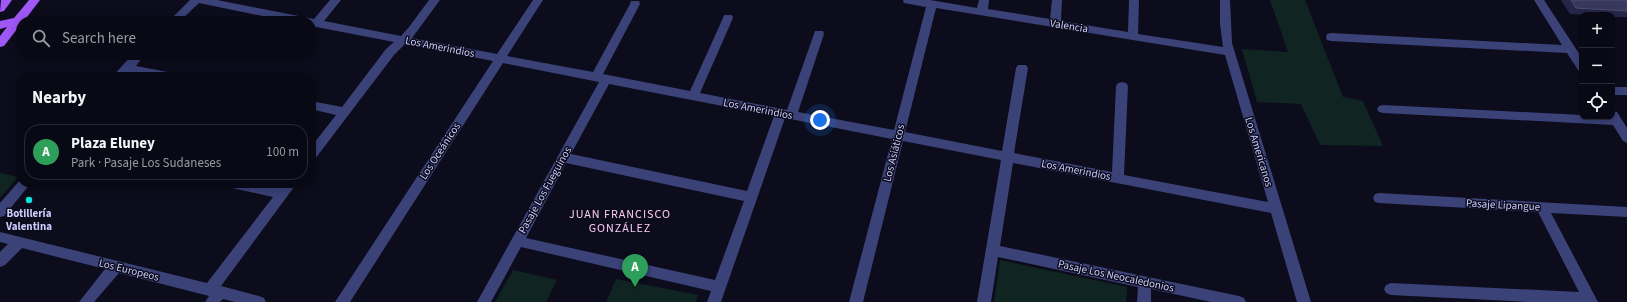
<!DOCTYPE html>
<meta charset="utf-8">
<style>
body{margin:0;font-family:"Source Sans 3",sans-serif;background:#171722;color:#f1f3f6}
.controls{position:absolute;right:12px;top:12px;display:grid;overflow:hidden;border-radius:8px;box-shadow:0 2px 10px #0003}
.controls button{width:36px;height:36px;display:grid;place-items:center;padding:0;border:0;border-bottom:1px solid #292a34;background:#090915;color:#f1f3f6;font:20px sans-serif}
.you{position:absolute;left:820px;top:120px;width:14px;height:14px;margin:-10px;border:3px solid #fff;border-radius:50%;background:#1a73e8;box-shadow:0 0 0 6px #1a73e833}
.badge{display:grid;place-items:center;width:26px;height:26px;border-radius:50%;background:#ea580c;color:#fff;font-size:13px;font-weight:700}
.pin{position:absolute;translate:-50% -33px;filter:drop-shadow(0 1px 2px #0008)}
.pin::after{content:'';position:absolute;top:21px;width:14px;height:12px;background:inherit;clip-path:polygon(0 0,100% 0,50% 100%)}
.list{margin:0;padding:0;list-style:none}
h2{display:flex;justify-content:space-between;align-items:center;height:52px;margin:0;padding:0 16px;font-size:17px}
h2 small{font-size:13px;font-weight:400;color:#999aa0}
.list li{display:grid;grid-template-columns:26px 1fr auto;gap:12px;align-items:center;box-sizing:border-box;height:56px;margin:0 8px 8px;padding:0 8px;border:1px solid #292a34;border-radius:16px}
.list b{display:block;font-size:15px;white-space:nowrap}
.list p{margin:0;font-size:13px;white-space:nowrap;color:#999aa0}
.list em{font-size:13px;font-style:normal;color:#999aa0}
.icon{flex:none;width:22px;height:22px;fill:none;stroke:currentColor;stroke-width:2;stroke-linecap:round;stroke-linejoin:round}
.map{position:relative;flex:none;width:1627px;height:302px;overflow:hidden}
.search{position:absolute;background:#090915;box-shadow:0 2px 10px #0003;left:16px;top:16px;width:300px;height:44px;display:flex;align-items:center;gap:10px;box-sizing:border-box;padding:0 14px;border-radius:16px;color:#999aa0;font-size:15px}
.panel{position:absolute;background:#090915;box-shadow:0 2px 10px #0003;left:16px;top:72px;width:300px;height:116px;border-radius:16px}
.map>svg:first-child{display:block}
.green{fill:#102521}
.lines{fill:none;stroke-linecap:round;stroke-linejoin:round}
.minor{fill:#3a4278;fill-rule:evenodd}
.major{fill:#9f57f6;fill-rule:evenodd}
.wall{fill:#262649}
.building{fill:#38375c;stroke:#4f4f75}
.poi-dot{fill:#0de5d6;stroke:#0c0c1c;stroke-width:1.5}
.labels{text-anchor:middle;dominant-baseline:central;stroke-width:3;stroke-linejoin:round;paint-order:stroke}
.street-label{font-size:11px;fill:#caccfc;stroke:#0c0c1c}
.poi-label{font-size:11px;font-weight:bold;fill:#caccfc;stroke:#0c0c1c}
.neighbourhood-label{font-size:12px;letter-spacing:1px;fill:#fccbf3;stroke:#0c0c1c}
</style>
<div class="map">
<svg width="1627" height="302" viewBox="0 0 1627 302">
<rect width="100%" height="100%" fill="#0c0c1c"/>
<path class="green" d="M1270,0H1305L1343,97L1363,101L1383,146L1320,145L1301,104L1257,102L1242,49L1288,52Z
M0,173L18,177L0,198Z
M1000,260L1127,287L1126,302H994Z
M513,270L557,280L546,302H495Z
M616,279L698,295L696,302H606Z"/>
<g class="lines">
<path class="minor" d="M190,0H217L314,19L330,0H341L324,21L401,36L409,27L429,0H440L412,38L497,54L533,0H543L507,56L593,72L630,4L631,1H639L640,4L603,74L690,91L723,18L724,15H732L733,18L700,93L787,110L814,34L815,31H823L824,34L798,112L894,130L926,7L904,3L903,0H930L977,8L979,0H989L988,9L1050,19L1052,0H1062L1061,21L1128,32L1129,0H1139L1138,34L1223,47L1220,24V0H1230L1232,43L1311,302H1297L1271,213L1013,163L1000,246L1239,296L1244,298L1246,302H1211L1151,289V302H1137L1138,287L998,257L991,302H977L1001,160L903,141L863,302H849L892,139L785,118L721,302H707L711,291L521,247L491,302H477L599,82L503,63L350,302H335L493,61L405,44L394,55L315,159L311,161V147L336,115L311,109V101L342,107L386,49L394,42L311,26V21H287L199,3L180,21H169ZM936,8L1225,55L1268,202L1124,175L1128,86L1126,83L1122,82L1118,83L1116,86L1112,172L1014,153L1028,68L1026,65H1018L1016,68L1002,151L905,132ZM609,84L774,116L747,191L571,154ZM566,163L744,201L715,280L526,238Z
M1534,0H1544L1582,58V71L1578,70L1567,53L1331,41L1327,40L1326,37L1327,34L1331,33L1562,45Z
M132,55H144L136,66L173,73L177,74L179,77H152L129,72L125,77H112Z
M1612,87H1627V95H1612Z
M1383,105L1582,115V117H1612L1613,111L1617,112L1627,128V143L1623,141L1613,125L1383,113L1379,112L1377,109L1379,106Z
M21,179V183H31L4,216L0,217V203Z
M226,183H255L280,188L284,183H297L221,286L259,296L264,298L266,302H235L223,299L220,302H205L209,296L119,273L94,302H79L105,269L22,248L5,265L0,267V252L8,244L0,242V232L207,283L273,197L232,188L228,187Z
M1379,193L1627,207V217L1551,213L1598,302H1530L1391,295L1386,293L1384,289L1386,285L1391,283L1579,292L1538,212L1379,203L1375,202L1373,198L1375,194Z"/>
<path class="major" d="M1,0H12L4,11L0,12Z
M29,0H40L24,21H21V24L4,46L0,47V36L7,27L0,29V21L14,18Z"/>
</g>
<path class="wall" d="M1561,0H1627V17H1612V15H1587L1570,14Z"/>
<path class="building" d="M1571,0H1627V11L1576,8Z"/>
<circle class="poi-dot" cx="29" cy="200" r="4"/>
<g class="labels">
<g class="street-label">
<text transform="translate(1069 26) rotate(9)">Valencia</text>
<text transform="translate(440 47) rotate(11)">Los Amerindios</text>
<text transform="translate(758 109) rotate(11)">Los Amerindios</text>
<text transform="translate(440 151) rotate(-57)">Los Oceánicos</text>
<text transform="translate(1259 152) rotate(73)">Los Americanos</text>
<text transform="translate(894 153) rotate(-76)">Los Asiáticos</text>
<text transform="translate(1076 170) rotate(11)">Los Amerindios</text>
<text transform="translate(545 190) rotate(-61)">Pasaje Los Fueguinos</text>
<text transform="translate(1503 205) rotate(3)">Pasaje Lipangue</text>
<text transform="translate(129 270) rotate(14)">Los Europeos</text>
<text transform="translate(1116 276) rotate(12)">Pasaje Los Neocaledonios</text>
</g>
<g class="poi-label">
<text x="29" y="213">Botillería<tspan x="29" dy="13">Valentina</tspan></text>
</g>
<g class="neighbourhood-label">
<text x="620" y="214">JUAN FRANCISCO<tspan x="620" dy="14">GONZÁLEZ</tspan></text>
</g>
</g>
</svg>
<div class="controls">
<button>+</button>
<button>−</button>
<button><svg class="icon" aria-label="locate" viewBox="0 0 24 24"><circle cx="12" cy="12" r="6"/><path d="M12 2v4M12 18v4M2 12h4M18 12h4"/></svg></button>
</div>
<div class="you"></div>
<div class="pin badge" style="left:635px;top:287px;background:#2e9e5b">A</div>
<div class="search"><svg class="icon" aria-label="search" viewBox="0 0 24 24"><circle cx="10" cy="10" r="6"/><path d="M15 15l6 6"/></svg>Search here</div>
<section class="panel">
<h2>Nearby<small></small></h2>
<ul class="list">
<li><span class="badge" style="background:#2e9e5b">A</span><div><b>Plaza Eluney</b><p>Park · Pasaje Los Sudaneses</p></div><em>100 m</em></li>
</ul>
</section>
</div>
